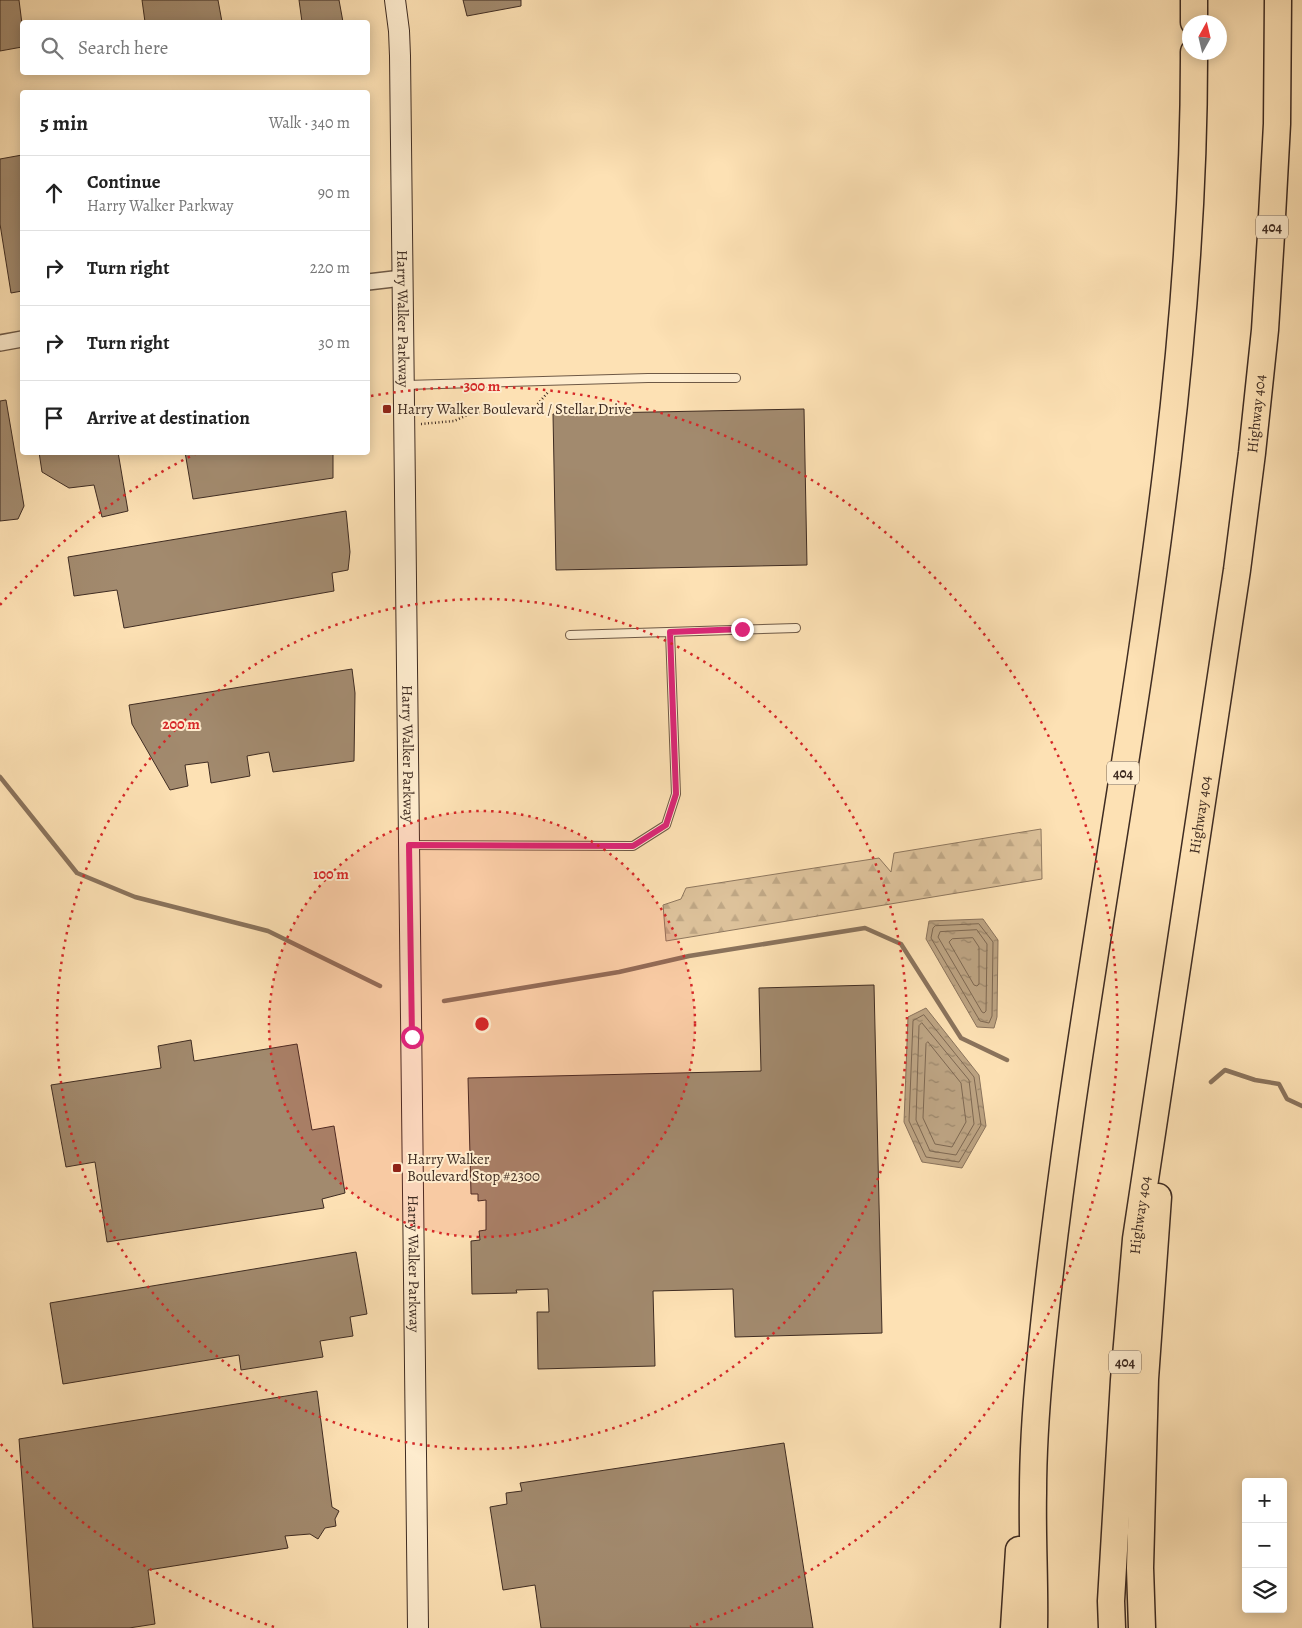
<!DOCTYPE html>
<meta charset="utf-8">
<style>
body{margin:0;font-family:Alegreya,serif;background:#f2f2f2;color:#222}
.controls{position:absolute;right:15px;bottom:15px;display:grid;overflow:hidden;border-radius:5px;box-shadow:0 2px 12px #0003}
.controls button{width:45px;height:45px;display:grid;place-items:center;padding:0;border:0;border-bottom:1px solid #e0e0e0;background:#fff;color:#222;font:25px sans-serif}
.compass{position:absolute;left:1182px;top:15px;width:45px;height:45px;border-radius:50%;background:#fff;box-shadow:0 2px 12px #0003;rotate:8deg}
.stop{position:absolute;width:15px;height:15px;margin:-11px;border:4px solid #db2777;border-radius:50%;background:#fff}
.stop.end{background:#db2777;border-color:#fff;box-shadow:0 1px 5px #0008}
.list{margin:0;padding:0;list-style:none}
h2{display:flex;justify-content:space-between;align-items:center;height:65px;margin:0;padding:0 20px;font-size:21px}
h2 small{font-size:16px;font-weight:400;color:#767676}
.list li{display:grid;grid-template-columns:32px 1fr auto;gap:15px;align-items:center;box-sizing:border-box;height:75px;padding:0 20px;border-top:1px solid #e0e0e0}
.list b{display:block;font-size:19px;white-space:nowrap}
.list p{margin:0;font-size:16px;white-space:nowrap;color:#767676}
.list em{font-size:16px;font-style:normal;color:#767676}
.icon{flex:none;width:28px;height:28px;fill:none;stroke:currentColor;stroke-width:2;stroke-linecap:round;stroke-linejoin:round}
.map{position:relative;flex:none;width:1302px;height:1628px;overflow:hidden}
.search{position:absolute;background:#fff;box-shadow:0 2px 12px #0003;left:20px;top:20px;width:350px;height:55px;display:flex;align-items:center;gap:12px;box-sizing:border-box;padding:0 18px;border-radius:5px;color:#767676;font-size:19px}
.panel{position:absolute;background:#fff;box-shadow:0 2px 12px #0003;left:20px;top:90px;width:350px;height:365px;border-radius:5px}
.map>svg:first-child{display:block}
.forest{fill:url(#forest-firs);stroke:#8e775e}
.water{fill:url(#water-ripples);stroke:#8a735c}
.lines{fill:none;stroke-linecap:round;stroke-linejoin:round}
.shore{stroke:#7e6852;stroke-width:1}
.stream{stroke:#8a735c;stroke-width:4.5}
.building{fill:#a28a6e;stroke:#3f2c22}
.lane-casing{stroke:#6e5946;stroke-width:10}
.street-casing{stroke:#6e5946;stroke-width:18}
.secondary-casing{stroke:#3f2c22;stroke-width:22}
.highway-casing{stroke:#3f2c22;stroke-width:29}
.path{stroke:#3f2c22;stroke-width:2.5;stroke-dasharray:1 2.5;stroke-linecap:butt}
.lane{stroke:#feecce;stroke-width:8}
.street{stroke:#feecce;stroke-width:15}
.secondary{stroke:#feecce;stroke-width:20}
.highway{stroke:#fde1b4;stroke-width:26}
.route{stroke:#db2777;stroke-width:6}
.ring{fill:none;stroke:#d62828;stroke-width:2.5;stroke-dasharray:2.5 5}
.poi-dot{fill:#8f2418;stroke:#feecce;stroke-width:2}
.labels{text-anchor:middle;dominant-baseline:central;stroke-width:4;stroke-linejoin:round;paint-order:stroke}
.shield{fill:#feecce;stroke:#786656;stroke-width:1}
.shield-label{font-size:14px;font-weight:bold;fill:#3f2c22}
.street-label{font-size:15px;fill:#3f2c22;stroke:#feecce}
.poi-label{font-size:15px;fill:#3f2c22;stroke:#feecce;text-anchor:start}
.centre{fill:#d62828;stroke:#feecce;stroke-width:2.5}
.ring-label{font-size:15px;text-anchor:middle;font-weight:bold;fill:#d62828;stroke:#feecce;stroke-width:4;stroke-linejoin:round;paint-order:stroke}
</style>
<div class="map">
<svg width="1302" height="1628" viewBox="0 0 1302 1628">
<defs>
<pattern id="forest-firs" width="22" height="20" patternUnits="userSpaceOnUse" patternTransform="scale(1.25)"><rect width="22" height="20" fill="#ddc29b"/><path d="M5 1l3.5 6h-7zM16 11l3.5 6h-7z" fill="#bfa785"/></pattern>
<pattern id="water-ripples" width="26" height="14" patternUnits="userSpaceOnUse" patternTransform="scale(1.25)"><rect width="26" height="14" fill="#bca382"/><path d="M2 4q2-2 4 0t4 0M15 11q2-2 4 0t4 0" fill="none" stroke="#9a856a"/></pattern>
</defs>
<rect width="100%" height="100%" fill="#fde1b4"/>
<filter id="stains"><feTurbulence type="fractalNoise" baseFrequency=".004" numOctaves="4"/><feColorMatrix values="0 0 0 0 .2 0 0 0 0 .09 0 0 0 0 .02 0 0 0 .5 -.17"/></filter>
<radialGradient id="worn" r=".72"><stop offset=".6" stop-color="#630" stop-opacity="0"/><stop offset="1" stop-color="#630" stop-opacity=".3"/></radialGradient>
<path class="forest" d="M1041,829L1042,879L666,941L663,905L681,899L686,888L879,858L891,872L894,853Z"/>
<path class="water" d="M983,919L998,940L997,1017L994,1028L977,1027L926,939L929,921Z
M926,1008L979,1075L986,1126L962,1168L922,1162L904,1122L908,1017Z"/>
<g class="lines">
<path class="shore" d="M979,924L993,942L992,1016L989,1023L980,1021L931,938L933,928L935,926Z
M977,930L987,944L986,1011L984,1013L982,1012L938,937L940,932Z
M973,938L979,947V984L977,986L974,985L949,942L952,939Z
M924,1015L974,1077L981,1125L959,1162L926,1157L909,1121L913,1021Z
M922,1023L969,1080L974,1124L956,1155L930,1151L916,1120L919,1026Z
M928,1042L961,1083L966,1122L952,1147L935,1144L923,1118L926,1044Z"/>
<path class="stream" d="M0,777L77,873L135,897L268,931L380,986
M444,1001L619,972L689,956L865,928L901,944L961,1038L1007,1060
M1211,1082L1225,1070L1255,1080L1279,1084L1287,1099L1302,1106"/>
</g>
<path class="building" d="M0,0H19L22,24V47L0,51Z
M142,0H218L222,22H145Z
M299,0H339L343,22H302Z
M463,0H521V6L467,16Z
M22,155V291L11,293L0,224V159Z
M6,400L24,506L18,519L0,521V401Z
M804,409L807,565L556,570L553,414Z
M39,452H118L128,511L102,517L94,485L69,488L42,472Z
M185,452H333V478L193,499Z
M346,511L350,552L348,570L332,573L334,591L124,628L117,590L74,596L68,557Z
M352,669L355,693L354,761L273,772L269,752L247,756L250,776L211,783L208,762L185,765L188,786L170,790L132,724L129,705Z
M874,985L882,1333L735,1337L733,1289L653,1291L655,1366L538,1369L537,1312H549L548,1289L516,1290L517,1293L472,1294L471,1241L480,1240L479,1231L486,1230V1200L478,1201V1194H471L468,1078L761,1071L759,988Z
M191,1040L194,1061L297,1044L312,1130L334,1126L345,1193L322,1199L324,1208L107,1242L95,1162L66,1167L51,1085L161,1068L158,1046Z
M356,1252L367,1314L350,1317L353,1336L320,1341L323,1357L241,1370L239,1355L63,1384L50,1303Z
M317,1391L332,1507L339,1511L335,1519L336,1526L325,1528L318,1539L310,1534L285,1536L288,1548L148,1570L155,1624L129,1628H33L19,1439Z
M784,1443L813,1628H541L535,1585L503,1590L490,1507L507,1504L506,1493L522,1491L520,1483Z"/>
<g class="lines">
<defs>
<path id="lane" d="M406,385L648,378H736
M570,635L796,628
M411,845L633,846L666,825L676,794L670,632"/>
<path id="street" d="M368,282L402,278
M0,343L22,339"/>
<g id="secondary">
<path id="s1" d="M395,0L399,31L400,56L418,1628"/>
</g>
<g id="highway">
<path d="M1194,0V22"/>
<path d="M1014,1628L1019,1550"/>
<path d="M1034,1628C1035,1583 1032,1538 1033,1493C1033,1450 1036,1407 1040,1365C1082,927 1195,495 1194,52"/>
<path id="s2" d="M1112,1628L1111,1601L1124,1380L1136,1239L1237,570L1252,453L1265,330L1271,235L1277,124L1278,0"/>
<path d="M1142,1628L1140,1568L1145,1379L1158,1197"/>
</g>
</defs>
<use href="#lane" class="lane-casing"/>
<use href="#street" class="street-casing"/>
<use href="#secondary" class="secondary-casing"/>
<use href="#highway" class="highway-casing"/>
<path class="path" d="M421,424L454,421L472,413H530L549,391"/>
<use href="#lane" class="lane"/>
<use href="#street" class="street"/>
<use href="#secondary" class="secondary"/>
<use href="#highway" class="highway"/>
</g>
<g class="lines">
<path class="route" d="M412,1037L409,845L633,846L666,825L676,794L670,632L742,629"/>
</g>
<circle cx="482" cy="1024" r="213" fill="#d62828" fill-opacity=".12"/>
<g class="ring">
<circle cx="482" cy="1024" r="213"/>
<circle cx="482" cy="1024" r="425"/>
<path d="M274 1627A638 638 0 0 1 0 1443M0 605A638 638 0 0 1 197 453M371 396A638 638 0 0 1 690 1627"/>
</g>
<g class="poi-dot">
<rect x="382" y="404" width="10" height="10" rx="2.5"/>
<rect x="392" y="1163" width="10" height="10" rx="2.5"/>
</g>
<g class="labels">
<g class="shield">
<rect x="1256" y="215.5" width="32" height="23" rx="4"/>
<rect x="1107" y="761.5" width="32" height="23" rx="4"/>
<rect x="1109" y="1350.5" width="32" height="23" rx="4"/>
</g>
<g class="shield-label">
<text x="1272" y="227">404</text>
<text x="1123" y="773">404</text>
<text x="1125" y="1362">404</text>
</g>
<g class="street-label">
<text stroke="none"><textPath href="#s1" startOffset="319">Harry Walker Parkway</textPath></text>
<text stroke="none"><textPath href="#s2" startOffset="1224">Highway 404</textPath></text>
<text stroke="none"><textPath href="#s1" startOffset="754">Harry Walker Parkway</textPath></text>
<text stroke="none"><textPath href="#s2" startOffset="819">Highway 404</textPath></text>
<text stroke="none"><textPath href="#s2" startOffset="414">Highway 404</textPath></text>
<text stroke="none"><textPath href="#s1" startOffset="1264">Harry Walker Parkway</textPath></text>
</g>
<g class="poi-label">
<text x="397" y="409">Harry Walker Boulevard / Stellar Drive</text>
<text x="407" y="1159">Harry Walker<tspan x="407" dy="17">Boulevard Stop #2300</tspan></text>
</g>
</g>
<circle cx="482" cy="1024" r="8" class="centre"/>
<g class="ring-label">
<text x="482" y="391">300 m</text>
<text x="181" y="729">200 m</text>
<text x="331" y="879">100 m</text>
</g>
<rect width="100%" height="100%" filter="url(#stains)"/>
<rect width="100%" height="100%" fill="url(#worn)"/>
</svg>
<div class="controls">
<button>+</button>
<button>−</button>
<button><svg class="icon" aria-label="layers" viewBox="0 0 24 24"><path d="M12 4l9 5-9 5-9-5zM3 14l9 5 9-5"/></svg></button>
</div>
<svg class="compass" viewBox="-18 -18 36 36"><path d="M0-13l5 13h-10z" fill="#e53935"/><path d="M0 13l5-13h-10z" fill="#767676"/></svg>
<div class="stop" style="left:412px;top:1037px"></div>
<div class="stop end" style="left:742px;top:629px"></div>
<div class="search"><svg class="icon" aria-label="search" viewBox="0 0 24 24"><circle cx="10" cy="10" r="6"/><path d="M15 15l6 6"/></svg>Search here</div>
<section class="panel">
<h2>5 min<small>Walk · 340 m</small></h2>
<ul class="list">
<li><svg class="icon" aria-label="ahead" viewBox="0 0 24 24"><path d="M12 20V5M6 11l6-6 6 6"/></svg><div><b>Continue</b><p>Harry Walker Parkway</p></div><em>90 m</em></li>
<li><svg class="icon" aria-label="right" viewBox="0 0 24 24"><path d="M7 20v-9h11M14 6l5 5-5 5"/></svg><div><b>Turn right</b></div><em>220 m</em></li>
<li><svg class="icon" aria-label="right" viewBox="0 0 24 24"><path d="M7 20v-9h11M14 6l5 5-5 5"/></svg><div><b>Turn right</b></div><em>30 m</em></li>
<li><svg class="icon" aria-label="arrive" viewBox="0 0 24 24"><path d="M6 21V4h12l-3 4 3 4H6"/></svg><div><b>Arrive at destination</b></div></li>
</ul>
</section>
</div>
